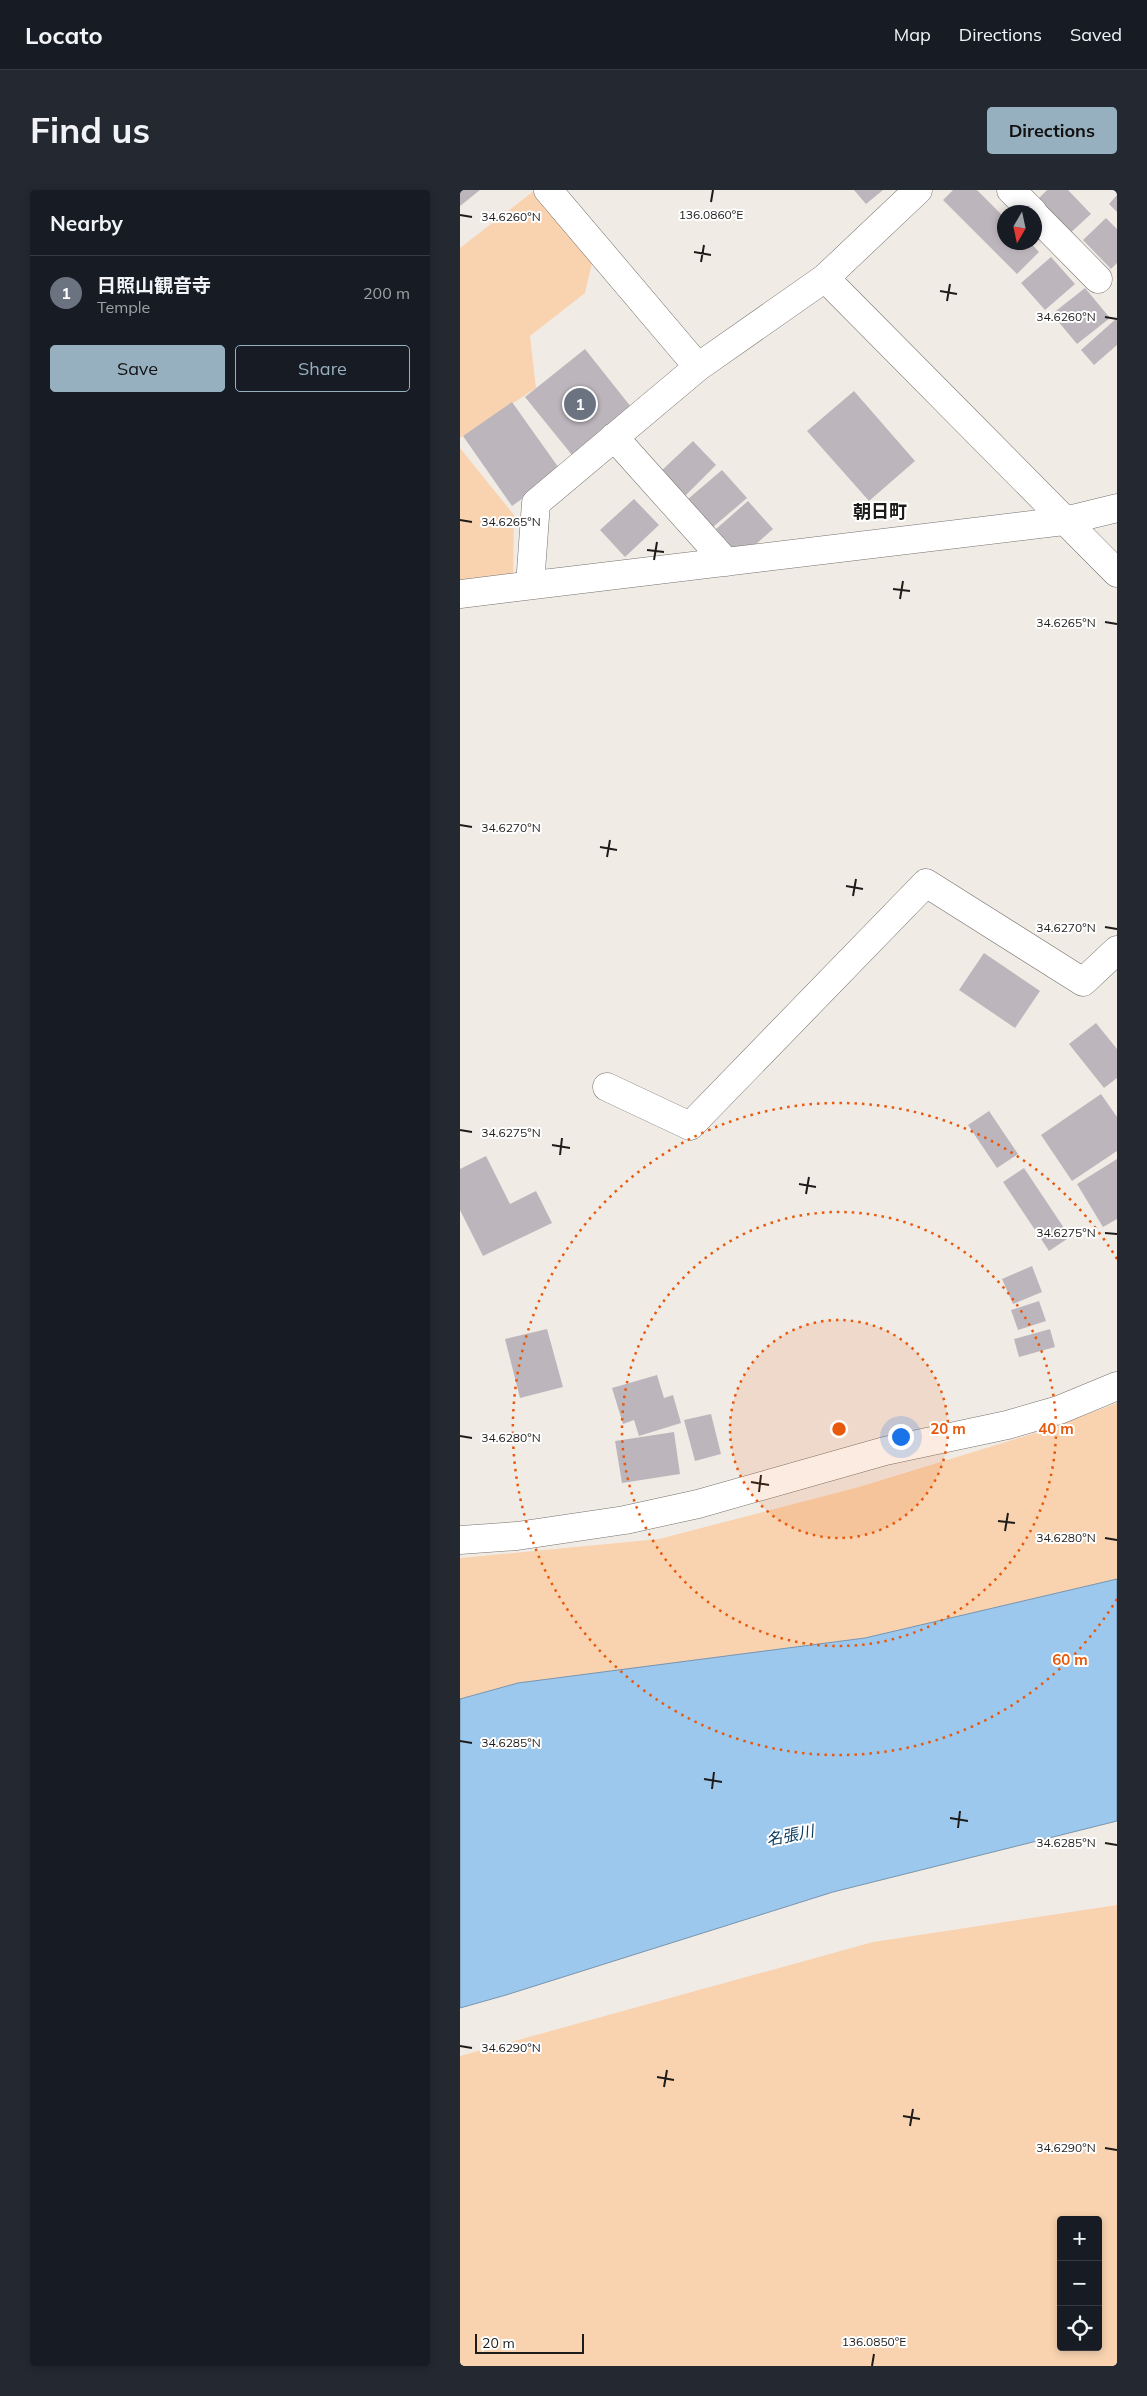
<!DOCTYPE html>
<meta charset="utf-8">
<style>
body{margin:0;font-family:Mulish,"Noto Sans JP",sans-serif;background:#242831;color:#f1f3f6}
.controls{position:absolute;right:15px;bottom:15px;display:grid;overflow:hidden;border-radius:5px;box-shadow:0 2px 8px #0003}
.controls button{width:45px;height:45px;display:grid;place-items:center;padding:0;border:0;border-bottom:1px solid #363941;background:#171b24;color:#f1f3f6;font:25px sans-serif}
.compass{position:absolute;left:537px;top:15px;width:45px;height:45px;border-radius:50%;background:#171b24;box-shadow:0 2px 8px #0003;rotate:189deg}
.scale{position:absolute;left:15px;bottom:12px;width:109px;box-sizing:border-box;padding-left:5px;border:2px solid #1e1c1a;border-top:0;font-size:14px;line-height:18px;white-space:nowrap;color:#1e1c1a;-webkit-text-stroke:4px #fff;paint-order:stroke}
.you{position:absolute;left:440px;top:1246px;width:18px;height:18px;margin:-12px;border:4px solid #fff;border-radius:50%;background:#1a73e8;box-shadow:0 0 0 8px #1a73e833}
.badge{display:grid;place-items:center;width:32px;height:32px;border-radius:50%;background:#97b0bf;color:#fff;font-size:16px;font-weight:700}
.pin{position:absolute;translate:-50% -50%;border:2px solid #fff;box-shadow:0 1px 5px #0006}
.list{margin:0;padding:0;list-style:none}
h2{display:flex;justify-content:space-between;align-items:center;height:65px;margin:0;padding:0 20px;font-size:21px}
h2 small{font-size:16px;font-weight:400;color:#9ea1a6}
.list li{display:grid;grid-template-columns:32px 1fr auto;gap:15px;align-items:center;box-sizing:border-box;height:75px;padding:0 20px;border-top:1px solid #363941}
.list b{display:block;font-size:19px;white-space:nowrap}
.list p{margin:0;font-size:16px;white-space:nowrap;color:#9ea1a6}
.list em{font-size:16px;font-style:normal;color:#9ea1a6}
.actions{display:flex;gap:10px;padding:15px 20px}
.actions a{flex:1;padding:11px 0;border:1px solid #97b0bf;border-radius:5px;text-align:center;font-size:18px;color:#97b0bf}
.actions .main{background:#97b0bf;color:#111}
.icon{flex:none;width:28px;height:28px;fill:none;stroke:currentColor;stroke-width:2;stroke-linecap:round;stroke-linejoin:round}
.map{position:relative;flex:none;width:657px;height:2176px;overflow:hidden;border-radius:5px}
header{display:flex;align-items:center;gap:30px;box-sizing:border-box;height:70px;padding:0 25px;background:#171b24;border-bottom:1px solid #363941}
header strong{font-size:24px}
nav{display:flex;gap:28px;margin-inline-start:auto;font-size:18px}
.intro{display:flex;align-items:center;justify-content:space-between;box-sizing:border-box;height:120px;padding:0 30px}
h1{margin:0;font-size:35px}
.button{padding:12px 22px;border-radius:5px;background:#97b0bf;color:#111;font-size:18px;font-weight:700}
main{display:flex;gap:30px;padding:0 30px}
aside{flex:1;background:#171b24;border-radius:5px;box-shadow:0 2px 8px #0003}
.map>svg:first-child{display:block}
.green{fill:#f9d3b0;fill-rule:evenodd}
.water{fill:#9dc8ee;stroke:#7794ae}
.building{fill:#bcb6bc}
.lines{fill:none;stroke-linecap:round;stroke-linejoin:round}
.minor-casing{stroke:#76716c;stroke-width:29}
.minor{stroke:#fff;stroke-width:28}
.ticks{fill:none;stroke:#1e1c1a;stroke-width:2}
.ring{fill:none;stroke:#e8590c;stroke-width:2.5;stroke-dasharray:2.5 5}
.labels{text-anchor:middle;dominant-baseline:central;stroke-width:4;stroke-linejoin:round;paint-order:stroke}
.water-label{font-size:16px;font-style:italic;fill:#0e3f63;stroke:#fff}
.quarter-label{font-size:18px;font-weight:bold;fill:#1e1c1a;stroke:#fff}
.ticks-label{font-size:12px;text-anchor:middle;fill:#1e1c1a;stroke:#fff;stroke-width:4;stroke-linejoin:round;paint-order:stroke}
.centre{fill:#e8590c;stroke:#fff;stroke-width:2.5}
.ring-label{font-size:15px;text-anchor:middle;font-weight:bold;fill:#e8590c;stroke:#fff;stroke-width:4;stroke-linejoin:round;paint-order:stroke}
</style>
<header>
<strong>Locato</strong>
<nav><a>Map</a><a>Directions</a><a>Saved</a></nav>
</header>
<div class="intro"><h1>Find us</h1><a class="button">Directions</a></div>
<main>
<aside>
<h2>Nearby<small></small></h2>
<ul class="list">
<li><span class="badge" style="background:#6b7280">1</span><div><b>日照山観音寺</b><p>Temple</p></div><em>200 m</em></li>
</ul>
<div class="actions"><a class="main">Save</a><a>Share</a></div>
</aside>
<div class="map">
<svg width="657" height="2176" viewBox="0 0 657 2176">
<rect width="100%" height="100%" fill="#f1ebe6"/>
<path class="green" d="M75,0L132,73L125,103L70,146L76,198L0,248V58Z
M0,258L54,325L53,391L0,394Z
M657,1213V1389L405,1448L58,1493L0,1509V1368L199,1349L399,1297L588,1239Z
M657,1715V2176H0V1866L413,1752ZM601,2030H638V2157H601Z"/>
<path class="water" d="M657,1389V1631L373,1702L46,1805L0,1818V1509L58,1493L405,1448Z"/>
<path class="building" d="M0,0H20L0,16Z
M394,0H423L406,14Z
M493,0H517L544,27V52H570L579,62L557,84L483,10Z
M587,0H608L631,24L608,45L576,11Z
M657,5V22L649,14Z
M646,28L657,39V73L651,79L623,50Z
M591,67L615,94L585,120L561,93Z
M625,98L650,128L617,154L592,124Z
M657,128V155L634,175L621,160Z
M125,159L175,222L116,270L65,207Z
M394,201L455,271L409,311L347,241Z
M52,212L101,281L52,316L3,246Z
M233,251L256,275L224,307L200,282Z
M262,280L287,308L253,337L228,309Z
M174,309L199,335L165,367L140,340Z
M288,311L313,339L281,367L256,339Z
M524,763L580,801L555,838L499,800Z
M636,833L657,859V888L644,898L609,854Z
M641,904L657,927V961L612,991L581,945Z
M529,921L558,964L537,978L508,935Z
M26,966L50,1014L76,1001L92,1033L23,1066L0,1020V979Z
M657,969V1029L643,1037L617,994Z
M564,978L610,1047L589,1061L543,992Z
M572,1076L582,1102L553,1114L542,1089Z
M579,1111L586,1131L558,1140L551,1120Z
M87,1139L103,1197L60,1208L45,1149Z
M590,1139L595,1157L559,1167L554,1149Z
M197,1185L204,1208L213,1205L221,1233L179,1246L174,1230L163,1234L152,1198Z
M251,1224L261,1264L235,1271L224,1230Z
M214,1242L220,1284L162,1293L155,1251Z"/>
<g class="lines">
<defs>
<path id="minor" d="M88,0L238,177
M551,0L573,22
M574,24L638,89
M365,88L657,383
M154,247L266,372
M70,395L76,313L238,177L365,88L458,0
M0,404L604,331L657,318
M147,897L230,936L466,693L623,792L657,760
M0,1350L57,1346L165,1330L238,1314L425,1261L547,1235L599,1220L657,1196"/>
</defs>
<use href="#minor" class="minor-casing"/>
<use href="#minor" class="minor"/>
</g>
<path class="ticks" d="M251,12L253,0M0,25L12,27M234,62L251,65M241,72L244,55M480,101L497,104M487,111L490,94M645,127L657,129M0,330L12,332M187,360L204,362M194,370L197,352M433,399L450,401M440,409L443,391M645,432L657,434M0,635L12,637M140,657L157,660M147,667L150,650M386,696L403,699M393,706L396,689M645,737L657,739M0,940L12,942M92,955L110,958M100,965L102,948M339,994L356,997M346,1004L349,987M645,1043L657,1044M0,1246L12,1248M291,1292L309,1295M299,1302L301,1285M538,1331L555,1333M545,1341L548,1323M645,1348L657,1350M0,1551L12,1553M244,1589L262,1592M252,1599L254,1582M490,1628L508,1631M498,1638L500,1621M645,1653L657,1655M0,1856L12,1858M197,1887L214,1890M204,1897L207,1880M443,1926L460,1929M450,1936L453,1919M645,1958L657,1960M412,2176L414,2164"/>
<circle cx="379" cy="1239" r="109" fill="#e8590c" fill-opacity=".12"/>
<g class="ring">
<circle cx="379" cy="1239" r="109"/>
<circle cx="379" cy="1239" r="217"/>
<path d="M657 1409A326 326 0 1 1 657 1069"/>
</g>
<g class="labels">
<g class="water-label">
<text transform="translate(330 1645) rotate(-11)">名張川</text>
</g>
<g class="quarter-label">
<text x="420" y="321">朝日町</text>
</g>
</g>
<g class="ticks-label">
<text x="251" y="29">136.0860°E</text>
<text x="51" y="31">34.6260°N</text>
<text x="606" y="131">34.6260°N</text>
<text x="51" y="336">34.6265°N</text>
<text x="606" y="437">34.6265°N</text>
<text x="51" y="642">34.6270°N</text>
<text x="606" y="742">34.6270°N</text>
<text x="51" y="947">34.6275°N</text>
<text x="606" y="1047">34.6275°N</text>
<text x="51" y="1252">34.6280°N</text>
<text x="606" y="1352">34.6280°N</text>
<text x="51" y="1557">34.6285°N</text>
<text x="606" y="1657">34.6285°N</text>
<text x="51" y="1862">34.6290°N</text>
<text x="606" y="1962">34.6290°N</text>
<text x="414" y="2156">136.0850°E</text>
</g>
<circle cx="379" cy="1239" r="8" class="centre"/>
<g class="ring-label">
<text x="488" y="1244">20 m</text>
<text x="596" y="1244">40 m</text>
<text x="610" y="1475">60 m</text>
</g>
</svg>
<div class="controls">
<button>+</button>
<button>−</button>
<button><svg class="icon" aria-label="locate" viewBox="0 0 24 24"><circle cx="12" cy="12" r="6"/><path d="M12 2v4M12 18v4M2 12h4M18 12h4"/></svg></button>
</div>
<svg class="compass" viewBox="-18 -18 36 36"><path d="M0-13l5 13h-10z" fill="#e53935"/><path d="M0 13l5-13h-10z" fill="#9ea1a6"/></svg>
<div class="scale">20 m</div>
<div class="you"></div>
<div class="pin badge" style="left:120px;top:214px;background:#6b7280">1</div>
</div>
</main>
